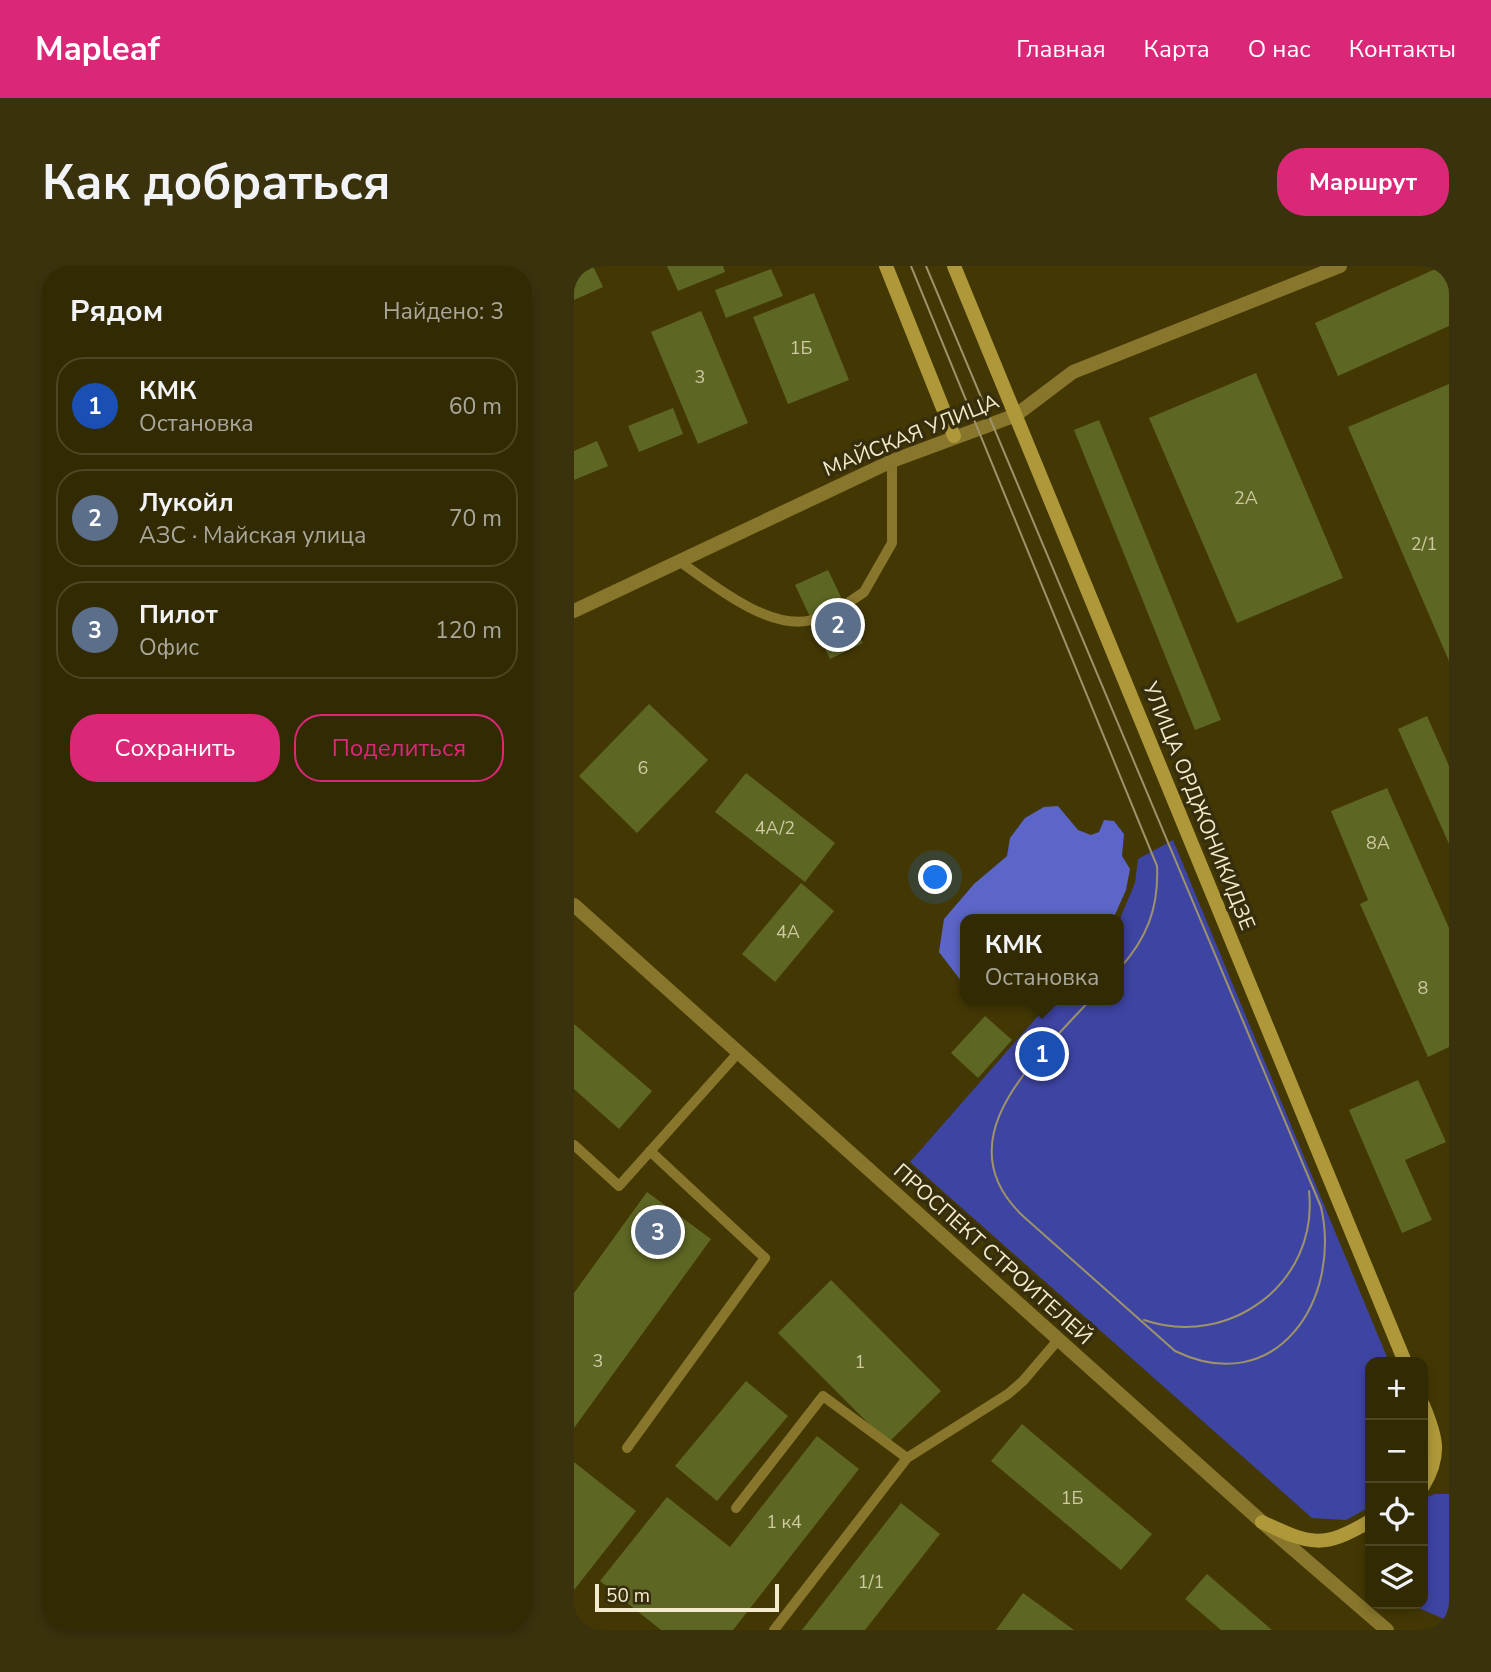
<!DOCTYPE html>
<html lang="ru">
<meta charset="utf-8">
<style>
body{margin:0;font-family:"Nunito Sans",sans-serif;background:#3a320d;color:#f1f3f6}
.controls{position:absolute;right:21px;bottom:21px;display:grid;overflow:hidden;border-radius:14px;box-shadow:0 4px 10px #0003}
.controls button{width:63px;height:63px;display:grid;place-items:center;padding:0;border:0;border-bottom:2px solid #4d4625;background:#322a03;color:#f1f3f6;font:35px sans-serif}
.scale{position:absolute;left:21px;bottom:18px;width:184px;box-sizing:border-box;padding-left:7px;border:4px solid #f3ebcc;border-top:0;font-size:19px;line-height:24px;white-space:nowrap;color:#f3ebcc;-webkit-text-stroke:5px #362e0d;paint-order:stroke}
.you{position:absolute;left:362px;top:612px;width:24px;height:24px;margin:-18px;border:5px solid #fff;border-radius:50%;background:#1a73e8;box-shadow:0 0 0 10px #1a73e833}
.badge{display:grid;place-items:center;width:46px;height:46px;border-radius:50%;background:#db2777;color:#fff;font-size:23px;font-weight:700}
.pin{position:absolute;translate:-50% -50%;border:4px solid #fff;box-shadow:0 2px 7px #0006}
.popup{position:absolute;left:386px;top:648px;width:164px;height:91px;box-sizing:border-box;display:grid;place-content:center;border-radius:14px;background:#322a03;filter:drop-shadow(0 2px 5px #0005);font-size:23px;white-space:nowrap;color:#a8a79a}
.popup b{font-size:26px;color:#f1f3f6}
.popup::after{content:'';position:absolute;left:50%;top:100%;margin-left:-14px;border:14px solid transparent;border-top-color:#322a03}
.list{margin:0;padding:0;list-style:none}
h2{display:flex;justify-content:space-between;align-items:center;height:91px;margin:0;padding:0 28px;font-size:30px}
h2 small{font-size:23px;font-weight:400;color:#a8a79a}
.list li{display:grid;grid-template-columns:46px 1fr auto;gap:21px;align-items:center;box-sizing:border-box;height:98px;margin:0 14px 14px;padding:0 14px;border:2px solid #4d4625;border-radius:28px}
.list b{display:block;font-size:26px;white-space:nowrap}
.list p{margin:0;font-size:23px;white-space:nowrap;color:#a8a79a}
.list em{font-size:23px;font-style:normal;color:#a8a79a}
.actions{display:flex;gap:14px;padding:21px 28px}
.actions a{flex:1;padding:16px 0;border:2px solid #db2777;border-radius:28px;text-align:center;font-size:24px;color:#db2777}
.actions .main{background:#db2777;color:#fff}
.icon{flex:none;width:38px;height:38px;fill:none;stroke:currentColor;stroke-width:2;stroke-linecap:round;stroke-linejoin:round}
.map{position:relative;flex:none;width:875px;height:1364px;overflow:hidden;border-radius:28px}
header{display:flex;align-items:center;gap:42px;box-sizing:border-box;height:98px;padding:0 35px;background:#db2777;color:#fff}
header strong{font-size:33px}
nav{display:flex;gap:38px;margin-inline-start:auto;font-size:24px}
.intro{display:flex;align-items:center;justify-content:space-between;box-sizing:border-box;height:168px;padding:0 42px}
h1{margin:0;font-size:49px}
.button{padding:18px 32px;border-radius:28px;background:#db2777;color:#fff;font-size:24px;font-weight:700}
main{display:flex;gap:42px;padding:0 42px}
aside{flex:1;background:#322a03;border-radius:28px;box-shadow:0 4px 10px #0003}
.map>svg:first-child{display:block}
.green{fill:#3e44a2}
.forest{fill:#5b66c8}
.building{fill:#5e6623}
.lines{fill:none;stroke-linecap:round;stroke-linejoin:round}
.service{stroke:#87762c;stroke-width:10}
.minor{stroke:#87762c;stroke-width:14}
.tertiary{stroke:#87762c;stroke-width:14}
.secondary{stroke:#ae983a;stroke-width:14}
.tram{stroke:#9d936a;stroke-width:2}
.labels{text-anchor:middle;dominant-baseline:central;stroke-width:7;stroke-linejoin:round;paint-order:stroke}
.number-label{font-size:18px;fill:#cecaa2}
.street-label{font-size:21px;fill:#f3ebcc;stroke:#362e0d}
</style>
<header>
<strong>Mapleaf</strong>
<nav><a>Главная</a><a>Карта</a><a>О нас</a><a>Контакты</a></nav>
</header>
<div class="intro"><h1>Как добраться</h1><a class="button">Маршрут</a></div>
<main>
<aside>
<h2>Рядом<small>Найдено: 3</small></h2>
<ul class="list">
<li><span class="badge" style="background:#1a4fb4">1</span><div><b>КМК</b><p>Остановка</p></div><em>60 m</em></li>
<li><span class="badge" style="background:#5c6f8a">2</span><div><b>Лукойл</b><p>АЗС · Майская улица</p></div><em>70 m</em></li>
<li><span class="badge" style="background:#5c6f8a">3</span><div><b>Пилот</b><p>Офис</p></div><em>120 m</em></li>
</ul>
<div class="actions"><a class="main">Сохранить</a><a>Поделиться</a></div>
</aside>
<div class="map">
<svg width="875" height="1364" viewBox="0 0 875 1364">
<rect width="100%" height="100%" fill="#433804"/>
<path class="green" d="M599,574L815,1096H796V1241L772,1254L738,1252L336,896L478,734H545V655L561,617L564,593Z
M861,1228H875V1355L835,1338H849V1233Z"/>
<path class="forest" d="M484,540L504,564L517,569L525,566L530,554L540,555L550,568L548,590L556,603L552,624L539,653H391V720L365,686L370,653L400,618L433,590L436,572L451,552L470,541Z"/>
<path class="building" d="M0,0H19L29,21L0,34Z
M93,0H149L151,6L104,25Z
M868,0H875V60L764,110L741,57Z
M197,3L209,30L152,52L141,24Z
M240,27L275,114L214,138L179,51Z
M127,45L174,157L124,178L77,66Z
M682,107L769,312L663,357L575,152Z
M875,118V395L774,161Z
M99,142L109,168L65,186L54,160Z
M525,154L647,454L621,464L500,164Z
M23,175L34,200L0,214V185Z
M254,304L289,377L256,393L221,319Z
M75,438L134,494L63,567L5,510Z
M853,450L875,500V578L824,463Z
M172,507L261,577L231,616L141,546Z
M813,522L875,662V781L854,791L786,638L794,634L757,545Z
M227,617L260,645L201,716L168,688Z
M411,750L438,774L404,812L377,787Z
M0,758L78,825L45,863L0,823Z
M844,814L872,876L831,894L858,954L828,967L775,844Z
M73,926L137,973L0,1162V1027Z
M257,1014L367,1125L314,1177L204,1067Z
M172,1115L214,1150L143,1235L101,1200Z
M448,1158L578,1268L547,1304L417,1195Z
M243,1170L285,1203L159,1364H87L26,1315L93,1231L156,1281Z
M0,1196L62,1245L0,1324Z
M327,1237L366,1268L291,1364H228Z
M633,1308L698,1364H647L611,1333Z
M449,1327L500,1364H422Z"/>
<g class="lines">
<path class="service" d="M105,295C139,319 195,365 238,354
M271,339L290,326L318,277V195
M0,879L45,920L164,787
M53,1182L191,992L76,885
M162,1242L249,1130L333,1192
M200,1364L333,1192L434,1128L449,1115L484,1074"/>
<path class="minor" d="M442,149L499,106L766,0"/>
<path class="tertiary" d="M0,345L318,195L442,149
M0,639L688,1256L813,1364"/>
<path class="secondary" d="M312,0L380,170
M380,0L831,1096
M849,1139C862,1170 868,1189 849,1220
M688,1256C737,1279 749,1283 796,1255"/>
<path class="tram" d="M337,0L583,600C585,641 573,673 545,703
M352,0L747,941C768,1033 703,1134 601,1085L450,951C367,874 463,793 516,734
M570,1054C655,1083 745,1017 735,925"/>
</g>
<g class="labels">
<g class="number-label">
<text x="227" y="82">1Б</text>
<text x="126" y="111">3</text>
<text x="672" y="232">2А</text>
<text x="850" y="278">2/1</text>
<text x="69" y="502">6</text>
<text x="201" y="562">4А/2</text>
<text x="804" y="577">8А</text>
<text x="214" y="666">4А</text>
<text x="849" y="722">8</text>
<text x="24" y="1095">3</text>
<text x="286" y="1096">1</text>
<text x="498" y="1232">1Б</text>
<text x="210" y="1256">1 к4</text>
<text x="297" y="1316">1/1</text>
</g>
<g class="street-label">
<text transform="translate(337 169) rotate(-22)">МАЙСКАЯ УЛИЦА</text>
<text transform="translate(625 540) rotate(68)">УЛИЦА ОРДЖОНИКИДЗЕ</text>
<text transform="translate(419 988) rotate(42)">ПРОСПЕКТ СТРОИТЕЛЕЙ</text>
</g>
</g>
</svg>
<div class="controls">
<button>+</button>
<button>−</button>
<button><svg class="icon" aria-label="locate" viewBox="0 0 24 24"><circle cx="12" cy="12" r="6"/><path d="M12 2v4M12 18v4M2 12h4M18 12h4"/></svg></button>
<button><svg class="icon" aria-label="layers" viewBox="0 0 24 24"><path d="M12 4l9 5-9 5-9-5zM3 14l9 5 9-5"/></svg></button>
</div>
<div class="scale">50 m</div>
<div class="you"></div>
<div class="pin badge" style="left:468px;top:788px;background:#1a4fb4">1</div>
<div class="popup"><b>КМК</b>Остановка</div>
<div class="pin badge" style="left:264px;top:359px;background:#5c6f8a">2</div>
<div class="pin badge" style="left:84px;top:966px;background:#5c6f8a">3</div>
</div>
</main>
